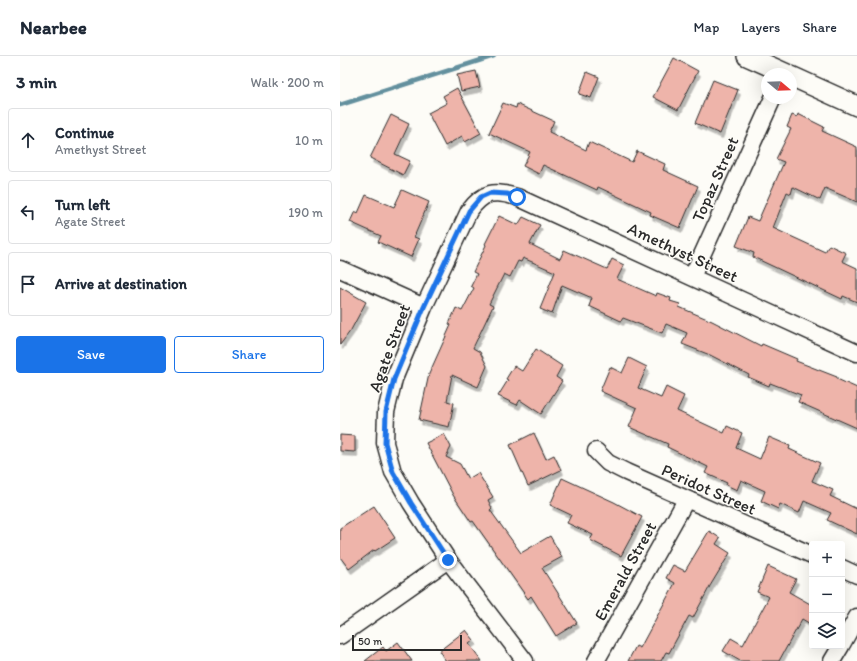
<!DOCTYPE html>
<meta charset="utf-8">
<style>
body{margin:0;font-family:Itim,sans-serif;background:#f6f6f7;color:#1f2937}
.controls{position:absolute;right:12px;bottom:12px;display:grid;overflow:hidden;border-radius:4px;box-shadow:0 4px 16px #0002}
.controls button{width:36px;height:36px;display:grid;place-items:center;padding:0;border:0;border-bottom:1px solid #e0e1e3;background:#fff;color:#1f2937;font:20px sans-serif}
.compass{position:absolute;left:421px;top:12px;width:36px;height:36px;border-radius:50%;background:#fff;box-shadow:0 4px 16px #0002;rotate:109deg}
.scale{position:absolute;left:12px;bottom:10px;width:110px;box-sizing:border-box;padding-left:4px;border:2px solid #2b2b2b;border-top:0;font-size:11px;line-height:14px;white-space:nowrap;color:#2b2b2b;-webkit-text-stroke:3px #fdfcf7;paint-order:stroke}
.stop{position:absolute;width:12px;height:12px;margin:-9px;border:3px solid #1a73e8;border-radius:50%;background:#fff}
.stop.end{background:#1a73e8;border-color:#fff;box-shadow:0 1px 4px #0008}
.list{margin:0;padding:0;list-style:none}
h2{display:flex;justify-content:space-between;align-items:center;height:52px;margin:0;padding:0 16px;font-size:17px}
h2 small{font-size:13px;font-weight:400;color:#747a83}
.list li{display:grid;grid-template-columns:26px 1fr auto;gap:12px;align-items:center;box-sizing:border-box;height:64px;margin:0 8px 8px;padding:0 8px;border:1px solid #e0e1e3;border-radius:4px}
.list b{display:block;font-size:15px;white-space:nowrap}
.list p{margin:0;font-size:13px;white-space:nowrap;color:#747a83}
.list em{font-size:13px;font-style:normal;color:#747a83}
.actions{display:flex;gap:8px;padding:12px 16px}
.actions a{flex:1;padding:9px 0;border:1px solid #1a73e8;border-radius:4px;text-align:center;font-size:14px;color:#1a73e8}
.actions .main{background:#1a73e8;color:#fff}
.icon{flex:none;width:22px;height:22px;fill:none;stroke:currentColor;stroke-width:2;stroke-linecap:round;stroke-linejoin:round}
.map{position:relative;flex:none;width:517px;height:605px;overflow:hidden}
header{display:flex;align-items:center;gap:24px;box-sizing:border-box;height:56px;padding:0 20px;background:#fff;border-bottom:1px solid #e0e1e3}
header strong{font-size:19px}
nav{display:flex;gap:22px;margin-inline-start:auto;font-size:14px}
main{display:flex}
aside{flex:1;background:#fff}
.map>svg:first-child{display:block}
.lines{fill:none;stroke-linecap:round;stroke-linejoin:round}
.stream{stroke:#63909e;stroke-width:4.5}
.building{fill:#eeb4aa;stroke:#2b2b2b;filter:url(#shadow)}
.minor-casing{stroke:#2b2b2b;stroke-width:19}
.tertiary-casing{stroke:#2b2b2b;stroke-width:22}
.minor{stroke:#fdfcf7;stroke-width:16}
.tertiary{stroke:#fdfcf7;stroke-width:19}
.route{stroke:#1a73e8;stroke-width:5}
.labels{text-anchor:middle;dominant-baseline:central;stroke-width:3;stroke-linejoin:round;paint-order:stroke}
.street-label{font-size:17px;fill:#2b2b2b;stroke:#fdfcf7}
</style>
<header>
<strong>Nearbee</strong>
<nav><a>Map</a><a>Layers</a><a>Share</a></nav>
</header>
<main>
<aside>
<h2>3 min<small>Walk · 200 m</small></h2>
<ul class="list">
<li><svg class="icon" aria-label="ahead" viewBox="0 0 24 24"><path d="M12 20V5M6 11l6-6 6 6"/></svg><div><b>Continue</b><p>Amethyst Street</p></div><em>10 m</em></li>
<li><svg class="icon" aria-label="left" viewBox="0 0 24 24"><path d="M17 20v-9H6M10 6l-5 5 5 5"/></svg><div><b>Turn left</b><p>Agate Street</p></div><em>190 m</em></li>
<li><svg class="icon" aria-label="arrive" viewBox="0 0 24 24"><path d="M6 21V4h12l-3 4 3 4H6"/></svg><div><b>Arrive at destination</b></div></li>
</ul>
<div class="actions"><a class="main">Save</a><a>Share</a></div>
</aside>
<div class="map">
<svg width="517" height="605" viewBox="0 0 517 605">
<defs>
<filter id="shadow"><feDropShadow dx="2.5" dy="4.5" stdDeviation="0" flood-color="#0004"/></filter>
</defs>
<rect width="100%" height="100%" fill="#fdfcf7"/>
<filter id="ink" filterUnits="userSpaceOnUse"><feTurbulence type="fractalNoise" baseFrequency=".025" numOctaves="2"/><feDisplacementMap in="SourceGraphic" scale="8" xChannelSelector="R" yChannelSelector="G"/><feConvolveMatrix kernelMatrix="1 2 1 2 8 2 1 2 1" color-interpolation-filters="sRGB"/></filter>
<g filter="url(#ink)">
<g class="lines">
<path class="stream" d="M0,49L154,0"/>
</g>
<path class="building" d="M334,2L358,15L338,54L313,41Z
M136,15L140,31L121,35L117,19Z
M247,16L259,21L251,42L239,38Z
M373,24L398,34L380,78L355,67Z
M117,32L141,77L125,86L122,80L105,90L88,57L107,47L103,40Z
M163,47L176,52L177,48L214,65L209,76L246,94L249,86L292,106L297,95L325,108L323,114L358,130L340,172L310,159L311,156L258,131L257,134L203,109L199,118L183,110L190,96L149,77Z
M458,58L484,71L482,75L517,91V146L485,132L480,144L453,131L451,138L447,136L433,172L485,196L489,189L506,197L502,205L517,212V246L503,240L502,243L413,201L414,197L396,190L408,161L418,165L444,106L436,103L451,73L447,71L452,59L457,61Z
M51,59L69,68L55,98L70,105L63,119L30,102Z
M62,134L89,146L74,181L79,183L71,201L38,186L41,180L10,166L15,155L18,157L26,139L54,151Z
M159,160L178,169L183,161L200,169L190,188L220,203L224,194L267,213L272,203L284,209L277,223L316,240L317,237L331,242L330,245L340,248L339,251L372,265L421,290L422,288L457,303L456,305L497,321V323L517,332V372L458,346L461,339L430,327L429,330L408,321L409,319L370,299L342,288L347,277L326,268L322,277L283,262L281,265L249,250L252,242L222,229L212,258L200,253L215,216L183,202L181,206L178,205L170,221L164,218L149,248L153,250L133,292L140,296L147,310L138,331L112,319L107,345L114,347L109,371L79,364L89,318L111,269L109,268L116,252L122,255L134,232L131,230L137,218L133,216L146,189L145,188Z
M0,231L26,246L11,274L0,289Z
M196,293L222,310L216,321L222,325L201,358L180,344L177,349L158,340L168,324L166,323L174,310L182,315Z
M289,302L307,311L298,332L321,342L326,331L344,340L337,355L384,377L387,370L402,377L396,392L420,403L429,381L450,390L449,393L480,407L472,425L493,434L490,440L517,453V478L487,464L491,457L464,445L459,457L440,448L438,453L421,445L425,435L401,424L397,434L386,429L387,427L365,417L368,411L327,391L328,388L289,371L297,352L260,335L270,311L282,317Z
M194,377L206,403L214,399L221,414L188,430L170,389Z
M104,378L111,391L106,401L120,408L128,423L138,417L153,441L148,444L152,452L150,454L181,497L210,480L222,501L202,512L237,567L216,580L191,540L188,543L133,465L131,466L113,439L86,387Z
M0,379L15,380V396L0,395Z
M222,422L274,446L302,461L281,500L250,484L253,479L227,467L231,459L210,449Z
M34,450L55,482L35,495L34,494L9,513L0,501V472Z
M369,475L380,482L376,488L390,497L370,530L353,562L349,560L329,597L326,596L321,605H288L296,590L300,592L335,527L326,522L333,509L345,515Z
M428,510L456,523L449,536L472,549V569L462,563L439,605H400L383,595L391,582L403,589L429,541L417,536Z
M126,574L134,584L129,588L142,605H106L99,595Z
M58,586L72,605H25L43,591L46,595Z"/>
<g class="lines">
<defs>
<path id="minor" d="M0,213L84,251
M352,221L433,42
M256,395L268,407L286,416L472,499
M502,512L517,519
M0,580L108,504
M502,588L517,561
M185,605L108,504L71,447L53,416L45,387L46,356L54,323L84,251L129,155C144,135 154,134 177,141L517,297
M256,605L346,444
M492,605L501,590"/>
<path id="tertiary" d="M407,0L447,18
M451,20L517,50"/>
</defs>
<use href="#minor" class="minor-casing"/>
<use href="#tertiary" class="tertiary-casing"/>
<use href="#minor" class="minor"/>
<use href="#tertiary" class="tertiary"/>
</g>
</g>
<g class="lines" filter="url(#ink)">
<path class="route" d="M108,504L71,447L53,416L45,387L46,356L54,323L84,251L129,155L141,141L150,137L167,138L177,141"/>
</g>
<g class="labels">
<g class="street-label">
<text transform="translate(375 123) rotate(-66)">Topaz Street</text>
<text transform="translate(343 196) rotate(25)">Amethyst Street</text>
<text transform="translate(49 292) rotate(-70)">Agate Street</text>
<text transform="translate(369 433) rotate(24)">Peridot Street</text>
<text transform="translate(285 515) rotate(-61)">Emerald Street</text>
</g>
</g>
</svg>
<div class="controls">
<button>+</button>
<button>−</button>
<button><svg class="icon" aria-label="layers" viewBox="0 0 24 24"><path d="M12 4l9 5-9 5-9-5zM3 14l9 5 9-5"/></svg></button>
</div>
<svg class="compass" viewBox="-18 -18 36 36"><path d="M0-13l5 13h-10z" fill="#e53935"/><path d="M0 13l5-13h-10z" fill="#747a83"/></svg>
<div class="scale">50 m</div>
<div class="stop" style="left:177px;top:141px"></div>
<div class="stop end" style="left:108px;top:504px"></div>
</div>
</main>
